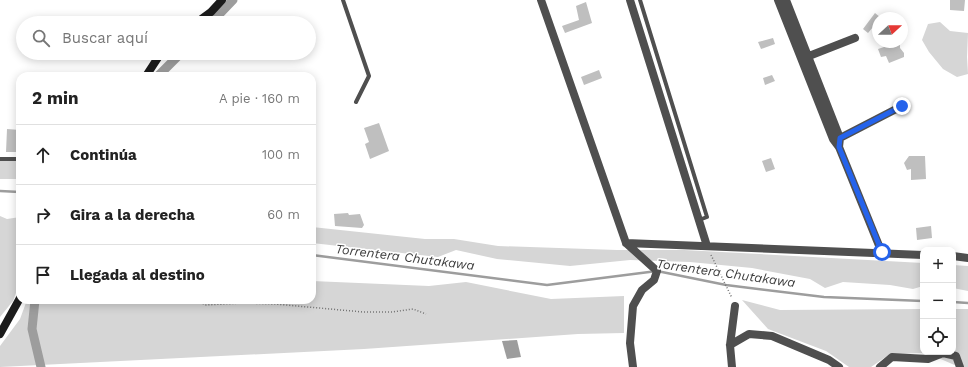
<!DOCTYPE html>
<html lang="es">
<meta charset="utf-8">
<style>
body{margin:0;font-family:"Work Sans",sans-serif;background:#f2f2f2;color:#222}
.controls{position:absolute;right:12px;bottom:12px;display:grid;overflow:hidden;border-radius:8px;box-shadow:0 2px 10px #0003}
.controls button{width:36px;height:36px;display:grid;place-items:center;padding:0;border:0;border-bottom:1px solid #e0e0e0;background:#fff;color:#222;font:20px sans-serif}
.compass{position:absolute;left:872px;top:12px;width:36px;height:36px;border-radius:50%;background:#fff;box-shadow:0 2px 10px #0003;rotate:69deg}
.stop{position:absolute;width:12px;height:12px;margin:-9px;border:3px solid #2563eb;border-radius:50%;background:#fff}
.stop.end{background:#2563eb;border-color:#fff;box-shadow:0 1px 4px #0008}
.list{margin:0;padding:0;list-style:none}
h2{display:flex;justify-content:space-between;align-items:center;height:52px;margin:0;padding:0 16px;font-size:17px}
h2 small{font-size:13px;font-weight:400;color:#767676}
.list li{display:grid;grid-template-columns:26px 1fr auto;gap:12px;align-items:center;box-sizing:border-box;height:60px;padding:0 16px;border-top:1px solid #e0e0e0}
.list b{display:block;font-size:15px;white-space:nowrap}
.list em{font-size:13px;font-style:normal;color:#767676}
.icon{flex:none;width:22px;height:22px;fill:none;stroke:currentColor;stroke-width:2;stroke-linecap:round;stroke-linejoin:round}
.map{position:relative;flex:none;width:968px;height:367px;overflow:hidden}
.search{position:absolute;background:#fff;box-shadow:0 2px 10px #0003;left:16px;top:16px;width:300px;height:44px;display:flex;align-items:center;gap:10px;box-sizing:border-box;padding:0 14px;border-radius:22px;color:#767676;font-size:15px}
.panel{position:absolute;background:#fff;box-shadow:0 2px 10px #0003;left:16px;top:72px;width:300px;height:232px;border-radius:12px}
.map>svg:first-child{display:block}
.green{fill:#d6d6d6}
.water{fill:#9d9d9d}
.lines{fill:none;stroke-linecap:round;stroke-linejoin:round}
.stream{stroke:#9d9d9d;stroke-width:2.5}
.canal{stroke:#9d9d9d;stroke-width:9}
.building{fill:#bfbfbf}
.path{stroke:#717171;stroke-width:1.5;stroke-dasharray:1 2;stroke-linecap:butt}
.lane{stroke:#4f4f4f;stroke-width:4}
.street{stroke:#4f4f4f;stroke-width:8}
.secondary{stroke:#1c1c1c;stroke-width:8}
.route{stroke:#2563eb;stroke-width:5}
.labels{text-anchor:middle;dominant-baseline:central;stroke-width:3;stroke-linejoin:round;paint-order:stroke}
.water-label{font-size:13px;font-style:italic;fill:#3e3e3e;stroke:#fff}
</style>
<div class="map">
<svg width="968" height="367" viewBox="0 0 968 367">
<rect width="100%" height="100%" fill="#fff"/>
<path class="green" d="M940,22L950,31L968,33L967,57L968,74L957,77L943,69L929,52L922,40L928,24Z
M0,157H20V179H0Z
M0,216L7,219L20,217V282L13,301L0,317Z
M312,227L425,239H454L498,246L617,250H684L923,263V286L913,289L890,285L843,282L825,288L810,279L752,268L690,262L630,260L570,266L497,259L456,250L438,257L312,243Z
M953,265L968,266V291L953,288Z
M312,281L429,286L466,282L551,299L624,296V333L578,334L364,349L0,367V346L20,319L27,300H312Z
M742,300L780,310L923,309V352H953V309H968V367H959L927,353L890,354L871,367H849L826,351L768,329Z"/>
<path class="water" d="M517,340L521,357L507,359L502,341Z"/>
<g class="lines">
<path class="stream" d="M0,191L20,192
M312,255L547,285L657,271L726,285L824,297L923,301
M953,302L968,303"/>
<path class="canal" d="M211,23L233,0
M158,76L181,53
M35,300L32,329L41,367"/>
</g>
<path class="building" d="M950,0H965L964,11L950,10Z
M586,2L592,23L565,33L562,26L579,20L576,6Z
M875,13L881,18H878V21L868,33L863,29Z
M773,38L775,44L761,49L758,42Z
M892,42H900V48L904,53V57L889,63L886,56L881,57L878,49L887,46V44Z
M599,70L602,78L584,85L581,77Z
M772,75L775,81L765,85L763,78Z
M379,123L389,151L370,159L365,144L369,142L364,128Z
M7,129L20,130V152H6Z
M909,156H925L926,179L911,180V169L907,170L904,163Z
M771,158L775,169L766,172L762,161Z
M348,213L349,215L360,214L364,225L362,228L335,226L334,214Z
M931,226L932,238L917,240L916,228Z"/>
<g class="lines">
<path class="path" d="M711,255L732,298
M198,300L205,305L243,303L275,304L363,312H392L413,309L426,314"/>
<path class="lane" d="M343,0L369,76L356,102
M640,0L707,217L699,220
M0,159H20"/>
<path class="street" d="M541,0L626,243L657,271L654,280L642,290L633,306L630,343L633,367
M630,0L707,246
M778,0L833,139L839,147L882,253
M786,0L840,138L839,147
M809,56L855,38
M840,138L902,106
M626,243L923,255
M953,256L968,258
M730,345L749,334L772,336L829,360L839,367
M732,367L730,345L735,306
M880,367L892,357L928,359L943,353L956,356L960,367"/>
<path class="secondary" d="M196,23L211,12L222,0
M146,76L161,53
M0,334L20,298"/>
</g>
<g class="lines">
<path class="route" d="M882,252L839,147L840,138L902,106"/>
</g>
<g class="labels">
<g class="water-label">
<text transform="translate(405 257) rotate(7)">Torrentera Chutakawa</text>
<text transform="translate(726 273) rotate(8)">Torrentera Chutakawa</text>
</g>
</g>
</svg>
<div class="controls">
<button>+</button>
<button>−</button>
<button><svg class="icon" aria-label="locate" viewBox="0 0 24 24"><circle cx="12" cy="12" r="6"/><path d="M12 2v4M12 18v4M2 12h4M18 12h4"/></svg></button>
</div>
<svg class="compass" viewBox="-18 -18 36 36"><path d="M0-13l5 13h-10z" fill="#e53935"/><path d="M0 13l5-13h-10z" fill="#767676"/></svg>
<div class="stop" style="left:882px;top:252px"></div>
<div class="stop end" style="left:902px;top:106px"></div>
<div class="search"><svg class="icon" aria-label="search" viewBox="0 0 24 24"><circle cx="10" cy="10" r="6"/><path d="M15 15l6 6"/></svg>Buscar aquí</div>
<section class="panel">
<h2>2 min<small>A pie · 160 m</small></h2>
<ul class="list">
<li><svg class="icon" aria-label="ahead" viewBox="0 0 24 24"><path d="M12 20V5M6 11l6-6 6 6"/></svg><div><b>Continúa</b></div><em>100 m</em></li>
<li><svg class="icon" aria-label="right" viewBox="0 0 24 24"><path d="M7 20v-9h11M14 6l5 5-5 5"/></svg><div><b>Gira a la derecha</b></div><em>60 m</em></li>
<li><svg class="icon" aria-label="arrive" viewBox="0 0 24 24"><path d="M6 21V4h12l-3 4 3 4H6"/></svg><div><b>Llegada al destino</b></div></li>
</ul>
</section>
</div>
